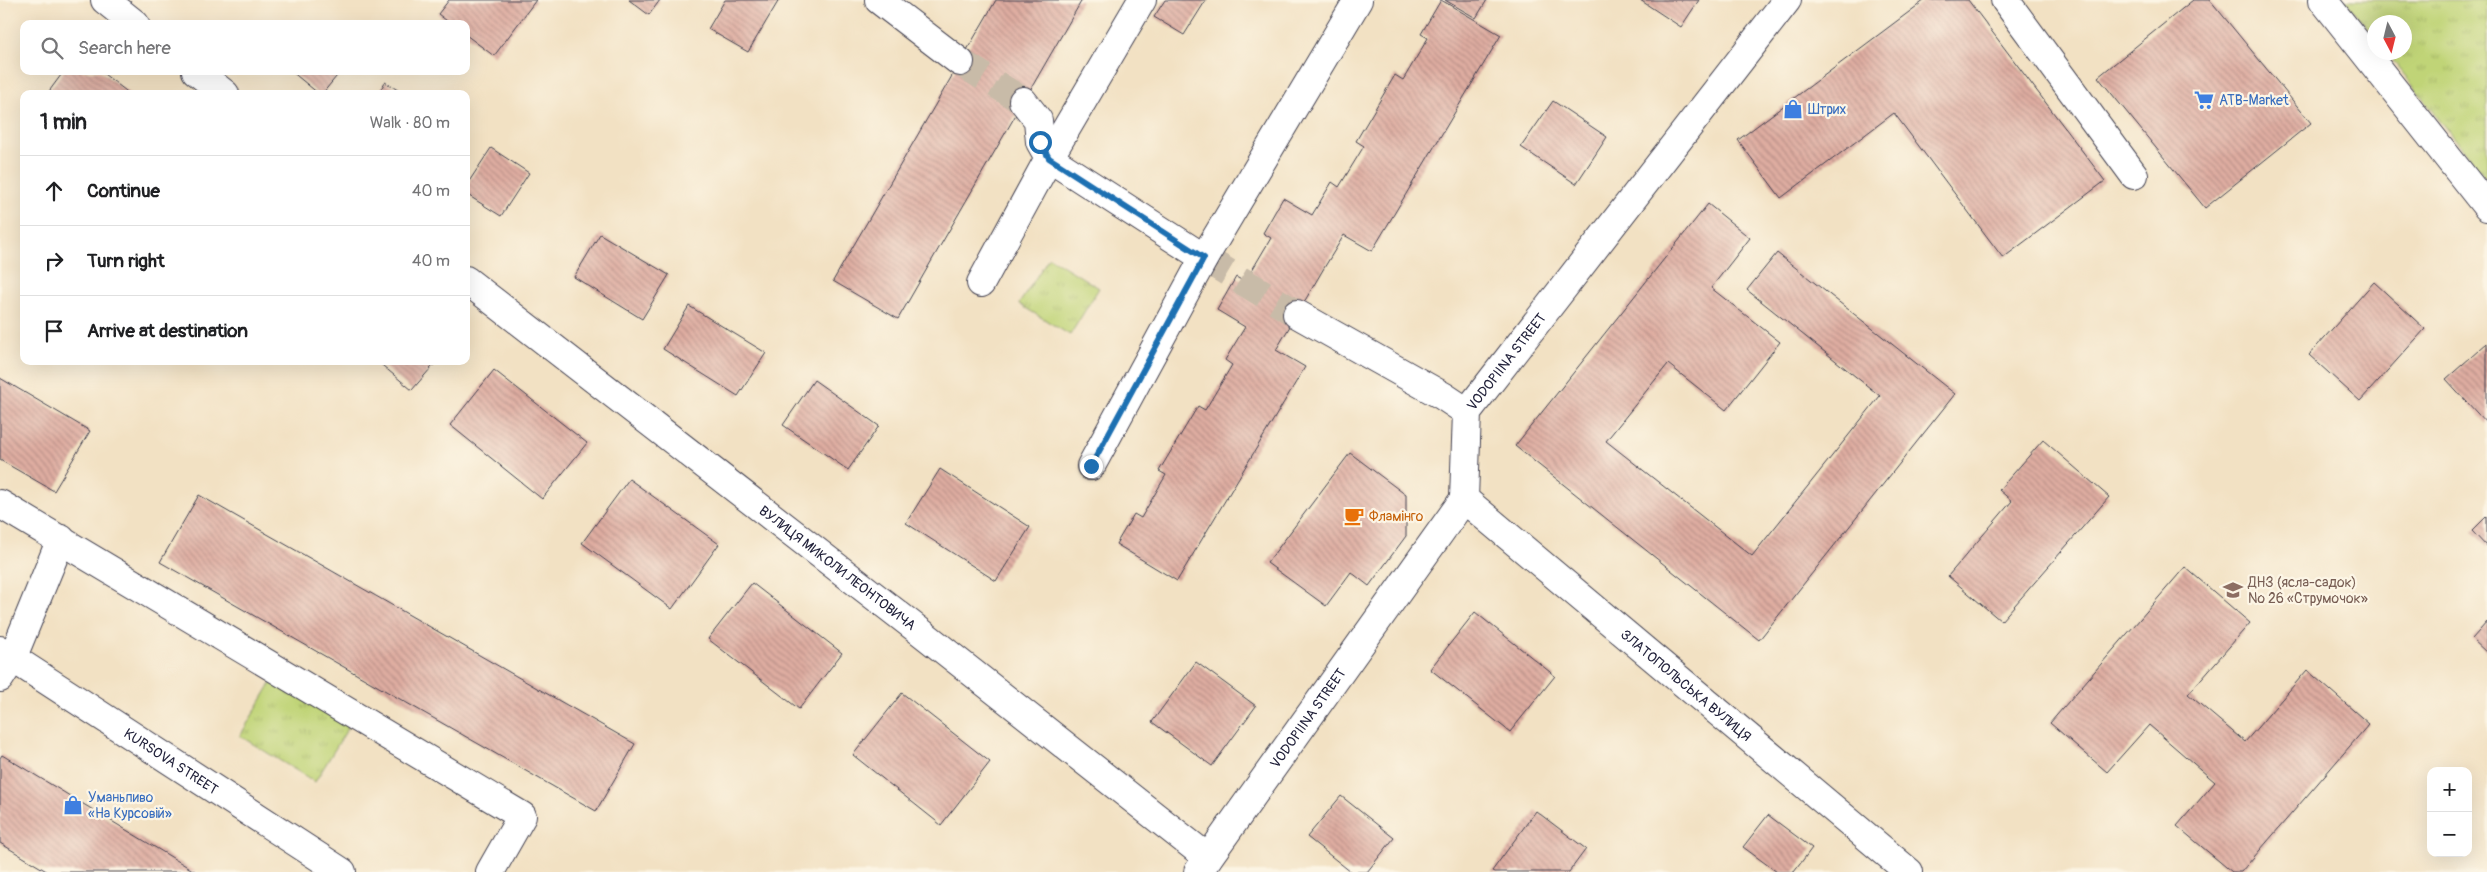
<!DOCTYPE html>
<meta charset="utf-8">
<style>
body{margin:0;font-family:Pangolin,sans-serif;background:#f6f6f6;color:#202124}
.controls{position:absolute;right:15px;bottom:15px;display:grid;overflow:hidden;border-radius:10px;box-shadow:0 5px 20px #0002}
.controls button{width:45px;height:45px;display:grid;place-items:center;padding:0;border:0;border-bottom:1px solid #e0e0e0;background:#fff;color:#202124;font:25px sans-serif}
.compass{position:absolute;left:2367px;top:15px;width:45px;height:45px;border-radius:50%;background:#fff;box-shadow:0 5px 20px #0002;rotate:173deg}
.stop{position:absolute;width:15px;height:15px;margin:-11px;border:4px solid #1f6fb2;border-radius:50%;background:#fff}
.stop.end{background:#1f6fb2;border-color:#fff;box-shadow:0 1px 5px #0008}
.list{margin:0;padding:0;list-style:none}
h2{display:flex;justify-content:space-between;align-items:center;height:65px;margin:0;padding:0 20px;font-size:21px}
h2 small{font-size:16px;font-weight:400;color:#757577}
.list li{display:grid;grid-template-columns:32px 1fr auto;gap:15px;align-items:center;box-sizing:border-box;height:70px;padding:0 20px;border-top:1px solid #e0e0e0}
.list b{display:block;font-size:19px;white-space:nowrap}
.list em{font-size:16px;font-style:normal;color:#757577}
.icon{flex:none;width:28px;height:28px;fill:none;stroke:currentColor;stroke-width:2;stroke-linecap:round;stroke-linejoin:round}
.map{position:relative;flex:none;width:2487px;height:872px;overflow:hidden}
.search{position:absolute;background:#fff;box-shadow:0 5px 20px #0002;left:20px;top:20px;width:450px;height:55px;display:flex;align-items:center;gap:12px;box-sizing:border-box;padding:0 18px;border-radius:10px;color:#757577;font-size:19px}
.panel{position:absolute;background:#fff;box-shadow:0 5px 20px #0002;left:20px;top:90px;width:450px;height:275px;border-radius:10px}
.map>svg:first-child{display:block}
.park{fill:url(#park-tufts);stroke:#717b59}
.building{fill:url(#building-back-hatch)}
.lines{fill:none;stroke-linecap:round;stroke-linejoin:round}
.minor-tunnel{stroke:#c8bba8;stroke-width:28;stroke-dasharray:28 14;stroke-linecap:butt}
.minor-casing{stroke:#413f4f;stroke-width:30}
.major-casing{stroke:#413f4f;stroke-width:30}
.minor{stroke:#fff;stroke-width:28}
.major{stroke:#fff;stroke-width:28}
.route{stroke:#1f6fb2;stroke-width:6}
.labels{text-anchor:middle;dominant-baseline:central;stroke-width:4.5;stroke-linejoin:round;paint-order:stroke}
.shop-label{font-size:14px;fill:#366cbe;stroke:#fcf5e5;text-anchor:start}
.street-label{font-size:14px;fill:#22223b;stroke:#fcf5e5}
.food-label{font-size:14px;fill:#c56008;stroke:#fcf5e5;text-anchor:start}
.education-label{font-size:14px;fill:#785e54;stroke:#fcf5e5;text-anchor:start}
</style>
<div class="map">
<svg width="2487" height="872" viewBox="0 0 2487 872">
<defs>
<pattern id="park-tufts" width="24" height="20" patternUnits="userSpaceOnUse" patternTransform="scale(1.25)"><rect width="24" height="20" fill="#c0d477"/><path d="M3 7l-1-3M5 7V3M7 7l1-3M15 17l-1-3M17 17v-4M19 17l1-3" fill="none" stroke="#a5b668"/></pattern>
<pattern id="building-back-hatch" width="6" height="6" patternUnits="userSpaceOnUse" patternTransform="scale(1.25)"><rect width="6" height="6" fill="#dfada1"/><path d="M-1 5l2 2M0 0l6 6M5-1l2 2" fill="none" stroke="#b48c84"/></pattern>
</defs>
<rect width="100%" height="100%" fill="#fcf5e5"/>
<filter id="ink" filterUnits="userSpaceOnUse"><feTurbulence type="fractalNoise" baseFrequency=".02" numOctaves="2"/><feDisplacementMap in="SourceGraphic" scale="10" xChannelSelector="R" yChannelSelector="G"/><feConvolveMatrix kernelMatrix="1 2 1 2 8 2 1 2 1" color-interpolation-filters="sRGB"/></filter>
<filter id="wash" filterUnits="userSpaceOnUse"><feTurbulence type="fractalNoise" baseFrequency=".0096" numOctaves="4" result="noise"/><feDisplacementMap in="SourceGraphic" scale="20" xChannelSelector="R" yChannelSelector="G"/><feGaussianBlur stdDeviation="1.12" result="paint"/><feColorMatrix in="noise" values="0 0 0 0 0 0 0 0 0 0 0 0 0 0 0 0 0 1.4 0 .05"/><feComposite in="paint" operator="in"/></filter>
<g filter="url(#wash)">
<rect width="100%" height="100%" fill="#f2e1c3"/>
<path class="park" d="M2345,0H2487V179L2387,53L2404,52V22H2374V37Z
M1049,257L1099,288L1070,335L1019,304Z
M273,680L349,726L315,782L240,736Z"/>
<g id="blocks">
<path class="building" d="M449,0H536L494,56L466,35V24H451L438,14Z
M629,0H660L649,15Z
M725,0H779L748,52L708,29Z
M996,0H1082L898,319L833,281Z
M1165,0H1206L1184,35L1154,17Z
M1441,0L1501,35L1372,251L1344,235L1324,268L1276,350L1305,367L1177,581L1116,544L1134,514L1141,518L1166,475L1159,471L1198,406L1205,410L1232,365L1225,360L1245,327L1217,310L1236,277L1245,282L1271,238L1263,233L1283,198L1312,215L1332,182L1339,187L1364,146L1356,141L1395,75L1403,80L1428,38L1421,34Z
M1445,0H1487L1476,18Z
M1640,0H1699L1681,27Z
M1925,0H1968L2105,181L2003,258L1894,113L1781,198L1738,140Z
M2193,0H2210L2311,123L2205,208L2098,77Z
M64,71H100L130,94H47Z
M291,71H341L322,94H319Z
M385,82L404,94H378Z
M1553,101L1607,137L1576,184L1521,147Z
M491,148L529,173L501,216L466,194V186Z
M1708,204L1750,238L1711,288L1780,342L1726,410L1668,364L1606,441L1752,556L1880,396L1747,290L1777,253L1955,394L1759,640L1515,446Z
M600,234L669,275L642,319L574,277Z
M2374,282L2425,329L2360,401L2309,355Z
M689,306L766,353L738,396L663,349Z
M2487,343V424L2446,379Z
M377,361H437L412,390Z
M494,370L587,443L542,499L450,425Z
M0,378L90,431L54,491L0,460Z
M814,380L879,426L848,470L783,425Z
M2043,440L2109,497L2001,621L1948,576L2012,501L1999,490Z
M1350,453L1406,495V536L1369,586L1351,572L1326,606L1267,563Z
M940,469L1030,527L996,581L906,523Z
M629,479L719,544L672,609L582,543Z
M199,495L635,744L596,811L160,562Z
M2487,516V547L2472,531Z
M2185,567L2250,623L2188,694L2245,742L2307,670L2369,724L2241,872H2232L2177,826L2215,782L2149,725L2107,772L2050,723Z
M752,583L842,653L799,709L708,639Z
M1475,612L1555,676L1510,732L1430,669Z
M2487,622V653L2472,639Z
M1196,662L1256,706L1212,766L1152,722Z
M902,693L990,762L941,825L853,755Z
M2,755L196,872H48L0,843V758Z
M1341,796L1394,838L1367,872H1351L1307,837Z
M1536,811L1586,849L1569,872H1494L1492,871Z
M1768,815L1812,848L1794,872H1777L1743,847Z"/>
</g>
</g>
<g filter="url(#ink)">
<use href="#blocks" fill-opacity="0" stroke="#413f4f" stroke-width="1"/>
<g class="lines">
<path class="minor-tunnel" d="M960,62L1023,101
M1204,258L1297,314"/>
<defs>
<g id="minor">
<path d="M105,0L135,24"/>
<path d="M879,0L960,62"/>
<path d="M2005,0L2134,175"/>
<path d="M196,71L225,94"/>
<path d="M1023,101L1038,120L1040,142L1049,158L1204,258"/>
<path id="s1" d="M466,280L922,633L1208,858"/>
<path d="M981,283L1049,158L1142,0"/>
<path d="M1297,314L1443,396L1467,412"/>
<path d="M1091,466L1204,258L1358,0"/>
<path id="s2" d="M1464,499L1909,872"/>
<path d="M0,504L522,816L490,872"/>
<path id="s3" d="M0,650L342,872"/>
<path d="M0,678L12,659L61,539"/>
<path id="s4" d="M1198,872L1464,499L1467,412L1787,0"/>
</g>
<path id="major" d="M2323,0L2487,207"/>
</defs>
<use href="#minor" class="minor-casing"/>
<use href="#major" class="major-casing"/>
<use href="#minor" class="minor"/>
<use href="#major" class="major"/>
</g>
</g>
<g class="lines" filter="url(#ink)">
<path class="route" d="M1040,142L1049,158L1204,258L1091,466"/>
</g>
<defs>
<symbol id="supermarket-bare" viewBox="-9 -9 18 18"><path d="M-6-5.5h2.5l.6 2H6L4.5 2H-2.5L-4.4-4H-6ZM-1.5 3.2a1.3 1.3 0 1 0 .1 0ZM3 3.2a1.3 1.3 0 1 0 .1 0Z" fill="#3f7fe0" stroke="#fcf5e5" stroke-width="2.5" paint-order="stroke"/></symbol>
<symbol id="shop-bare" viewBox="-9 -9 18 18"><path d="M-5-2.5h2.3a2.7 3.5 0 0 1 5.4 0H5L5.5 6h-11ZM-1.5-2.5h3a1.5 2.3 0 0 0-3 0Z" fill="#3f7fe0" stroke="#fcf5e5" stroke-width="2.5" paint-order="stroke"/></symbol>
<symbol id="cafe-bare" viewBox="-9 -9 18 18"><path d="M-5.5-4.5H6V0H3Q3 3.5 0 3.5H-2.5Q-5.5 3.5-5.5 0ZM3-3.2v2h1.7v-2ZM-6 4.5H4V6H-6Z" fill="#e8710a" stroke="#fcf5e5" stroke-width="2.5" paint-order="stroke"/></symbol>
<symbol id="school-bare" viewBox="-9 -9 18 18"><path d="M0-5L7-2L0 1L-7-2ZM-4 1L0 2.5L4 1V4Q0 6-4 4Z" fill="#8d6e63" stroke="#fcf5e5" stroke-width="2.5" paint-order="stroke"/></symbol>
</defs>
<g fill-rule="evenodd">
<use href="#supermarket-bare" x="2190" y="86" width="28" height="28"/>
<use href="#shop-bare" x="1779" y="95" width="28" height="28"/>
<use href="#cafe-bare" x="1340" y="502" width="28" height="28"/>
<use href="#school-bare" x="2219" y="576" width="28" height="28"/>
<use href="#shop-bare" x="59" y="791" width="28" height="28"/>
</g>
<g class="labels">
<g class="shop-label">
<text x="2219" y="100">ATB-Market</text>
<text x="1808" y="109">Штрих</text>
<text x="88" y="797">Уманьпиво<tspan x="88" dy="16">«На Курсовій»</tspan></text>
</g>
<g class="street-label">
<text stroke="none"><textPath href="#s4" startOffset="609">VODOPIINA STREET</textPath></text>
<text stroke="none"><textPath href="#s1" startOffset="470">ВУЛИЦЯ МИКОЛИ ЛЕОНТОВИЧА</textPath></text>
<text stroke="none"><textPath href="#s2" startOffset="290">ЗЛАТОПОЛЬСЬКА ВУЛИЦЯ</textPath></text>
<text stroke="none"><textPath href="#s4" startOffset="189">VODOPIINA STREET</textPath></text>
<text stroke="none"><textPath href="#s3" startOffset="204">KURSOVA STREET</textPath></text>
</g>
<g class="food-label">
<text x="1369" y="516">Фламінго</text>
</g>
<g class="education-label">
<text x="2248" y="582">ДНЗ (ясла-садок)<tspan x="2248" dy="16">№ 26 «Струмочок»</tspan></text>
</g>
</g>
</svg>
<div class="controls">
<button>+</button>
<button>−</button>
</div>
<svg class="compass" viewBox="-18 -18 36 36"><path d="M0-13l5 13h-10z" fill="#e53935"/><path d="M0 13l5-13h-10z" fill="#757577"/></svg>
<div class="stop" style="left:1040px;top:142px"></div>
<div class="stop end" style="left:1091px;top:466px"></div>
<div class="search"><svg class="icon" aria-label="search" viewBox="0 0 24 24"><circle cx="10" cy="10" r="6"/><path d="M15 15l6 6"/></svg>Search here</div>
<section class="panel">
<h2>1 min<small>Walk · 80 m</small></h2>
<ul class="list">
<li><svg class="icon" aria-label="ahead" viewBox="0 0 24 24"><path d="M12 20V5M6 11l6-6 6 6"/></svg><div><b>Continue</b></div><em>40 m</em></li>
<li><svg class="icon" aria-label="right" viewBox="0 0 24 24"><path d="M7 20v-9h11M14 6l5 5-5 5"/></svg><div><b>Turn right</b></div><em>40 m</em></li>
<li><svg class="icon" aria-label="arrive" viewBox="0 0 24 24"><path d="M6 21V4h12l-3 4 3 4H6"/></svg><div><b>Arrive at destination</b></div></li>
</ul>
</section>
</div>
